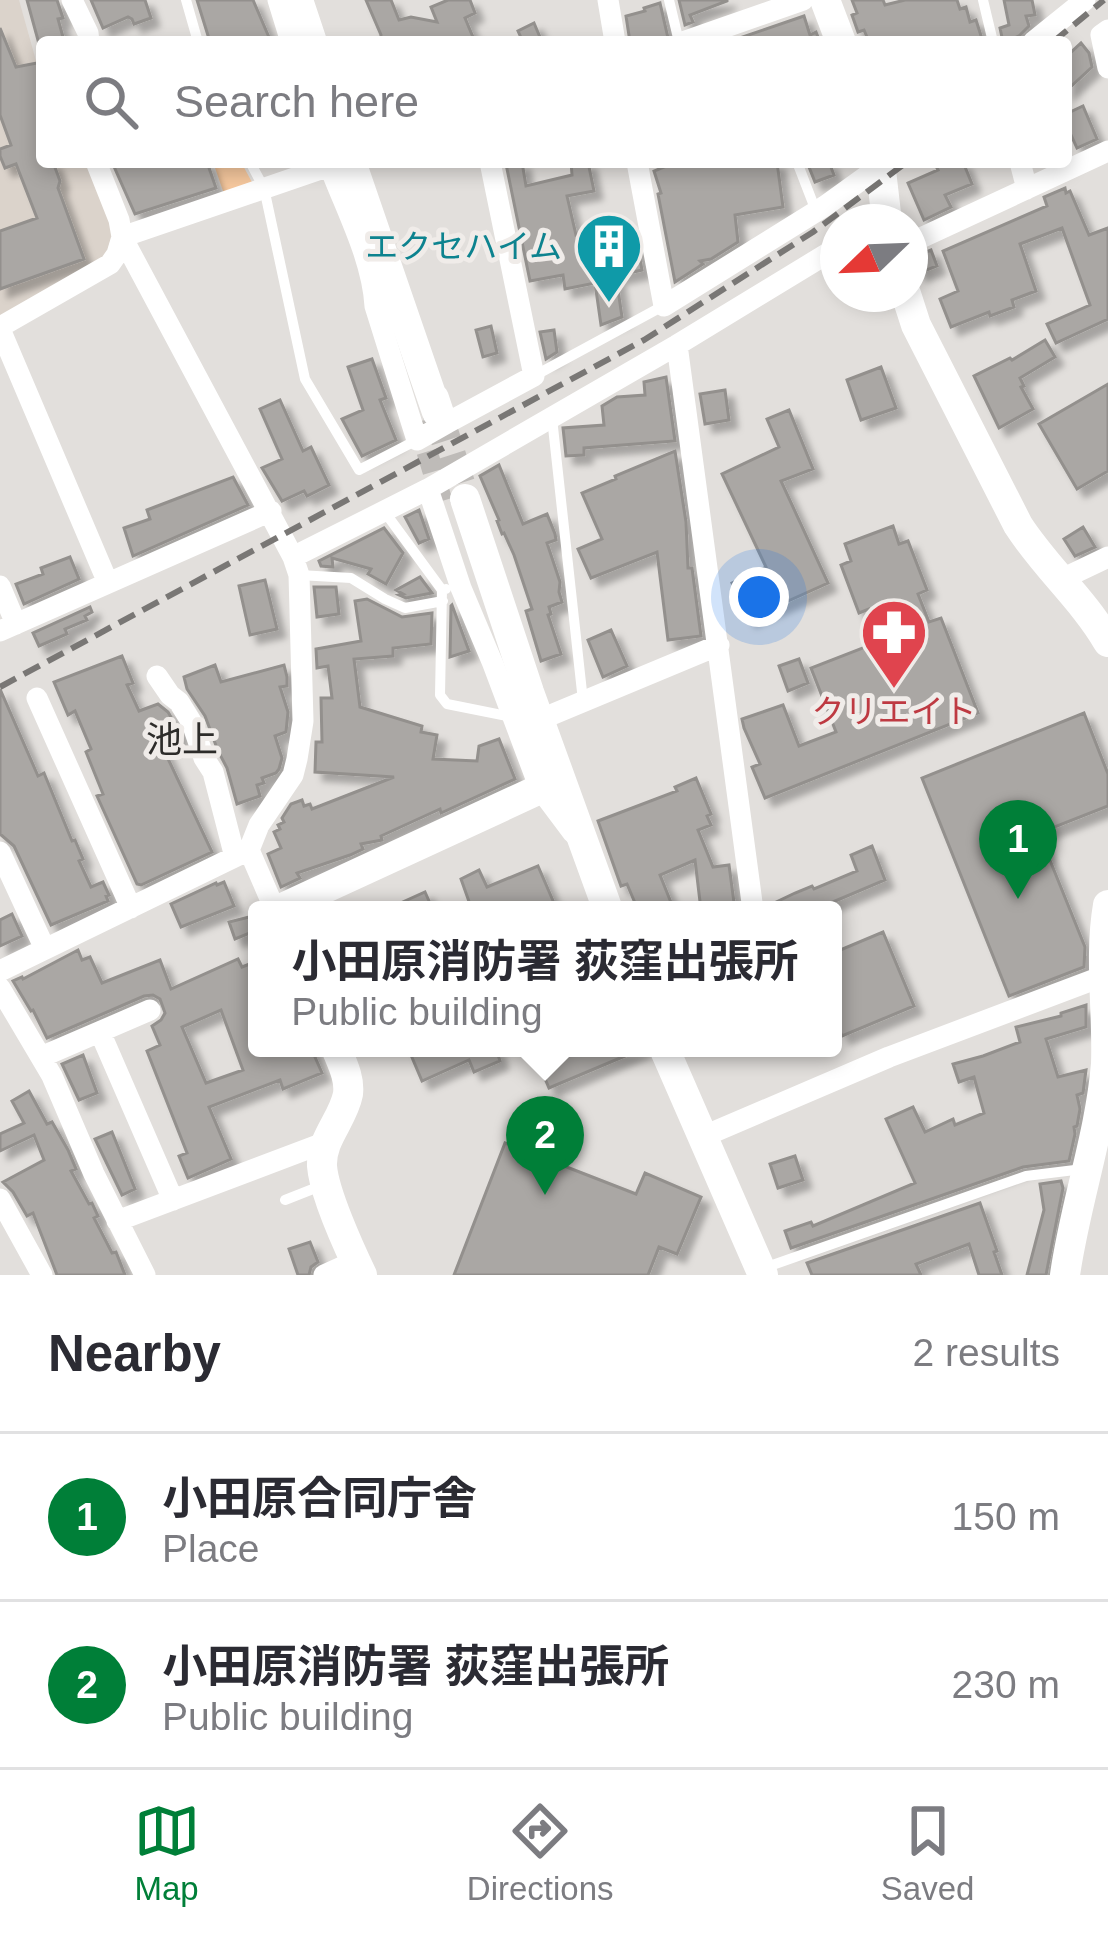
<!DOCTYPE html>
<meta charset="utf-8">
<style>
body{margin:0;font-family:Arial,"Noto Sans JP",sans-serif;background:#f7f7f7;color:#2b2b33}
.compass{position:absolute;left:820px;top:204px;width:108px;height:108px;border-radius:50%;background:#fff;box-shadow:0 6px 18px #0003;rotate:247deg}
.you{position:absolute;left:759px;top:597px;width:42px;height:42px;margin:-30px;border:9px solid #fff;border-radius:50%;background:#1a73e8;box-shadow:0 0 0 18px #1a73e833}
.badge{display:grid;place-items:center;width:78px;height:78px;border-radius:50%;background:#007f38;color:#fff;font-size:39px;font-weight:700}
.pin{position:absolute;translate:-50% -99px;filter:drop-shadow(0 3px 6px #0008)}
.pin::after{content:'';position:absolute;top:63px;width:42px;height:36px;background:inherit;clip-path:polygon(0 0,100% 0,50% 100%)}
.popup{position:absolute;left:248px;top:901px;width:594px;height:156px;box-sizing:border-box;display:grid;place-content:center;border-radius:12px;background:#fff;filter:drop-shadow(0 3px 9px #0005);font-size:39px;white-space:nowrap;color:#7c7c81}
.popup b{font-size:45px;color:#2b2b33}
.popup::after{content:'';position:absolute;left:50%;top:100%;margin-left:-24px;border:24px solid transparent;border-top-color:#fff}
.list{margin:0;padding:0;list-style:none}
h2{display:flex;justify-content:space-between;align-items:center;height:156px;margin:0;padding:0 48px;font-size:51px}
h2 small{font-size:39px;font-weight:400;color:#7c7c81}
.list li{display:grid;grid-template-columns:78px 1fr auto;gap:36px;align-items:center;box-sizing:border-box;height:168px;padding:0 48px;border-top:3px solid #e1e1e2}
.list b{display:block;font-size:45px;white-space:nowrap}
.list p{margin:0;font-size:39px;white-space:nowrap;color:#7c7c81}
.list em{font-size:39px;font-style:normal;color:#7c7c81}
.icon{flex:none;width:66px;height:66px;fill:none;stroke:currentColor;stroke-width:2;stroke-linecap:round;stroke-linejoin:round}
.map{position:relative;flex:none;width:1108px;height:1275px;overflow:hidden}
.search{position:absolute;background:#fff;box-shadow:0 6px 18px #0003;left:36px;right:36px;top:36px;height:132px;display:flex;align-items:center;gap:30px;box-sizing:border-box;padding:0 42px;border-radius:12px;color:#7c7c81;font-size:45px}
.sheet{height:492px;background:#fff}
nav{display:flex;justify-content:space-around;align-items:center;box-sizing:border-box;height:168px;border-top:3px solid #e1e1e2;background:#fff;font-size:33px;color:#7c7c81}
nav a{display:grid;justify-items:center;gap:6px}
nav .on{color:#007f38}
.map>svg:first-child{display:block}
.built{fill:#dbd3cb}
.green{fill:#f6c89e}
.building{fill:#aaa7a4;stroke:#93908d;stroke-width:3;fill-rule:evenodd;filter:url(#shadow)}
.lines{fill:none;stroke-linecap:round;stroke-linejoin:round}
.street-tunnel{stroke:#bebbb8;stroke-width:21;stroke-dasharray:21 10;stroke-linecap:butt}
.secondary-tunnel{stroke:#bebbb8;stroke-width:30;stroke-dasharray:30 15;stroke-linecap:butt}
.lane{stroke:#fff;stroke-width:10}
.street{stroke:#fff;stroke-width:21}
.secondary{stroke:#fff;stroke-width:30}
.rail{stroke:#797775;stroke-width:6;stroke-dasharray:18 9;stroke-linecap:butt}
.labels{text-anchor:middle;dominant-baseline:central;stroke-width:10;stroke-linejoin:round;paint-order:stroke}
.culture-label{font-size:33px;fill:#0d838f;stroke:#f0ece9;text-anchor:end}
.health-label{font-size:33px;fill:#be3a42;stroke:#f0ece9}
.neighbourhood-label{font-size:36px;fill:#2d2c2a;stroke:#f0ece9}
</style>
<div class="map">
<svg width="1108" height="1275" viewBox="0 0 1108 1275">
<defs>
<filter id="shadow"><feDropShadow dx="8" dy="8" stdDeviation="3" flood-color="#0004"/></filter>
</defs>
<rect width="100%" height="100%" fill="#e2dfdc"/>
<path class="built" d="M0,0H19L42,82V162H88L111,222L112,235L106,254L99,262L0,318Z"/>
<path class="green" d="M213,162H241L253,184L224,194Z"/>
<path class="building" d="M27,0H57L63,18L58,19L63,37L39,44Z
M91,0H145L151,18L134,24L132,19L128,17L103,28Z
M197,0H253L271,42H210Z
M366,0H391L399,20L411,17L437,22L431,7L448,0H470L475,13L465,18L475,42H380L381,35Z
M679,0H727V1L690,15L693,22L685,25Z
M852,0H883L885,5L905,0H957L960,9L966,7L970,22L976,20L983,42H869L864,30L858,32L852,15L857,13Z
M1004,0H1032L1035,15L1026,16L1029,26L1019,36L1012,39L1013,42H1003L1000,28L1009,25Z
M660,3L668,38L653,42H630L626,16L645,11L644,8Z
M804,16L810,35L816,32L820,42H728Z
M534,23L542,42H523L518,31Z
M0,28L16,67L42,62V162H53L60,181L58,188L84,259L0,289V231L37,218L16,164L5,168L0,156V149L11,145L0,115Z
M1081,43L1089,53L1092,67L1066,91V57Z
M1083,106L1097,139L1077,148L1066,124V114Z
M112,162H207L216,188L135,214Z
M522,162L526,186L572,175L571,162H588L594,191L567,196L576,235L581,234L584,248L604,245L605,250L637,243L642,270L616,276L622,317L601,325L595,283L565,289L563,275L530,281L506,164Z
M676,162H777L783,207L735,215L738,242L711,259L700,261L703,264L675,282L658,194L661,193L654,171Z
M807,162H829L834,175L815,182Z
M934,162H963L972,184L945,195L951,207L924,220L908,183L938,170Z
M1065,188L1066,193L1070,191L1089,235L1108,228V319L1056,343L1047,324L1090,305L1062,228L1020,244L1036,291L1012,300L1014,307L990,316L989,312L951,327L940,299L958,291L943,251L1047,206L1044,197Z
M931,250L937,266L919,273L913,257Z
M491,326L497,353L483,357L476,330Z
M554,330L557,352L546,359L540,332Z
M1045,340L1055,357L1020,378L1024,386L1021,387L1033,409L999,428L974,376L1010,358L1012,360Z
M372,359L386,398L380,400L396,440L362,456L342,419L363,410L348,367Z
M881,367L896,408L861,420L847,380Z
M666,377L675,441L584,448V455L566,456L563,428L604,425L602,406L617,397L645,395L644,382Z
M1108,384V471L1077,489L1039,424Z
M725,390L729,420L705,424L700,394Z
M280,400L303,451L311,447L329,485L307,496L304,491L282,501L262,468L282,459L260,409Z
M789,410L813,469L781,481L828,583L748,619L732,583L766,567L722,474L779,447L767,419Z
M675,451L686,522L688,568H692L701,636L668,640L657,552L591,578L578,549L602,539L582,493L616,479L615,476Z
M499,465L523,524L547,514L555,534L556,540L547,543L560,582L559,592L562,602L549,607L551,614L548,615L561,654L541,661L526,611L532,609L514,555L504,533L502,534L497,521L499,520L480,476Z
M233,477L248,505L133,556L124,528L150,519L147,510Z
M419,510L429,539L419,543L405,517Z
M893,526L899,544L908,541L927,590L918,594L929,622L941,618L978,713L765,798L752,767L760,764L744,728L742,719L783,705L799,746L836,732L811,668L881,641L869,609L859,613L841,565L851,561L845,544Z
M1083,527L1095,547L1075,556L1064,539Z
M384,528L403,553L386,584L368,574L371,569L332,558L333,567L321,566L319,561Z
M70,557L79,579L24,604L16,584L43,574L41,568Z
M420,577L432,593L406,598L399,595L403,594L396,590Z
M265,580L277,629L250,635L239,586Z
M314,587H336L339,614L317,617Z
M367,599L402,617L432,613L431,644L393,648V656L354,659L360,707L422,726L421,732L437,735L433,759L477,761L479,746L499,739L515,779L441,813L440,809L381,836L382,840L361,844L363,849L350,855L297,873L300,878L281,887L268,854L281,848L274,832L280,829L278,825L284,822L282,818L291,804L302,800L304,806L310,804L312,809L394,777L315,772L316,742H322L321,698H332L328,666L317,668L316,649L361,641L355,601Z
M452,605L469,651L450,657L451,606Z
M90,607L92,612L85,616L87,620L65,629L67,634L39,646L33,633Z
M611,630L627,666L603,677L588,640Z
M122,656L133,683L127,685L139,711L158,704L168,712L178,729L181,737L162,746L212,852L141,885L137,884L97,796L103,794L86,752L91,749L75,711L68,715L54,682Z
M799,659L808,683L788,691L779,666Z
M215,665L221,682L284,665L287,677V686L280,687L288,712L286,732L275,736L282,758L279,769L276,773L262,778L264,783L257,785L260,796L237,804L227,768L218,751L205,716L187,689L184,677Z
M0,689L38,776L44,773L72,841L75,840L83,859L79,861L91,887L103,882L109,895L106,896L108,901L51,925L14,846L0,834Z
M1084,713L1108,774V806L1039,833L1085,947L1084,967L1009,996L922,778Z
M696,778L711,814L707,816L711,825L698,830L713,867L729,865L735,910H701L695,860L660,875L674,910H638L627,884L621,886L598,821L677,791L675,787Z
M872,846L885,880L821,907L823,910H768V906L795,893L812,886L814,889L857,871L851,855Z
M538,866L557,910H472L461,879L479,870L487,887Z
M224,882L234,906L181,927L171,904L216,883L217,885Z
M425,892L433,910H385Z
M12,914L22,936L0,946V920Z
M249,917L255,931L235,939L229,922Z
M883,932L914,1006L842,1036L833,1014V953Z
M78,950L82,960L90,957L102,983L160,960L171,989L238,959L242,967L257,961V1048H311L322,1073L283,1089L280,1080L209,1107L231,1159L188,1178L179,1156L187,1153L147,1051L160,1045L152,1026L161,1020L165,1013L160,999L153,995L144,996L47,1038L33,1010L31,1011L13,981L22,977L23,979ZM221,1010L243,1070L206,1083L182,1027Z
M1086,1005V1027L1046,1039L1058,1077L1086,1070L1083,1093L1077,1095L1080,1109L1077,1126L1074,1127L1075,1134L1069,1161L1023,1167L791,1248L785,1231L811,1222L813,1226L915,1183L886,1119L913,1107L925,1132L953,1119L955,1125L984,1113L974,1077L959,1082L953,1064L983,1056L1020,1042L1016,1027L1061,1016V1013Z
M408,1048H496L500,1061L474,1072L469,1060L422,1081Z
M532,1048H644L549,1088Z
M83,1055L97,1093L79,1100L62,1064Z
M29,1091L47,1124L52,1122L68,1150L76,1169L71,1171L89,1204L92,1203L98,1216L94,1218L112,1253L116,1252L125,1275H57L33,1213L27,1216L13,1192L3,1182L44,1160L34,1135L0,1151V1134L24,1123L12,1101Z
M112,1132L135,1189L122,1195L95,1139Z
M505,1143L636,1194L645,1173L701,1197L677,1254L659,1247L648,1275H454Z
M795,1156L803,1180L778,1188L770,1164Z
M1061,1181L1063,1188L1046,1275H1027L1044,1210L1040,1184Z
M980,1203L997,1251L994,1252L1002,1275H979L969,1244L916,1264L921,1275H812L807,1263Z
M310,1242L318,1262L311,1267L309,1275H298L289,1249Z"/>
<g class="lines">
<path class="street-tunnel" d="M418,422L442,501"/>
<path class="secondary-tunnel" d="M437,412L465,499"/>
<path class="lane" d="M186,0L198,42
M669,0L679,42
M983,0L993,42
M250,162L264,188L305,379L359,470L417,440
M797,162L816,211
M534,376L663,306
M552,418L583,701
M384,511L442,590L446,589
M299,575L351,578L385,599L405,608L443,601
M442,590L440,695L447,704L512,717
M285,1200L323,1185
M764,1268L1026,1176L1083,1169"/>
<path class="street" d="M72,0L88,33L89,42
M278,0L291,42
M608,0L615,42
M1108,30L1101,35L1108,68
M683,42L803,0
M1033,42L1085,0
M328,162C345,208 372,257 375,306L417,440L447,423L438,396
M637,162L664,306L825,206L886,162
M1020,162L1027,189
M910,243L1108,151
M0,327L110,264L117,254L122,237L341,162
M0,329L108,583
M677,345L753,910
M447,423L534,376L490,162
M293,557L428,489
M1062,579L1108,557
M0,586L16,624
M0,631L271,511
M157,676L170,695L179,702L192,723L204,758L213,772L235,857
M37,698L131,908
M551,715L719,645
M573,833L540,789L493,664L461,588L428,489L677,345L838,247
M249,850L275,910
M0,852L45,949
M0,971L249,850L259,825L293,775L297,759L303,721L299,575L293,557L122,237L119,220L96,162
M0,988L52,1076L94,1174L145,1275
M100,1032L173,1200
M41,1057L150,1010
M702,1137L889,1057L1106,975
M0,1199L42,1275
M117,1221L326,1142
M324,1275L355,1261"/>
<path class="secondary" d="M298,0L312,42
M825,0L841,42
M351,162L437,412
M880,162L887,222
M906,294L916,325L1018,525C1045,567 1083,599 1108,642
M465,499L529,692L608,910
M278,910L540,789
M336,1048C342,1063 350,1078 348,1094C343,1120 321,1138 322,1166C324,1193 350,1250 362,1275
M664,1048L763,1275
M1065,1275C1075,1204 1100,1136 1106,1064C1108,1012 1099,957 1108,905"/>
<path class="rail" d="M1053,42L1104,0
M0,687L644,340L813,232L907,162"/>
</g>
<defs>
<symbol id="building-pin" viewBox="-11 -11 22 30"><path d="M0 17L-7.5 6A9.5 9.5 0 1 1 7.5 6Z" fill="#0f9aa8" stroke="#f0ece9"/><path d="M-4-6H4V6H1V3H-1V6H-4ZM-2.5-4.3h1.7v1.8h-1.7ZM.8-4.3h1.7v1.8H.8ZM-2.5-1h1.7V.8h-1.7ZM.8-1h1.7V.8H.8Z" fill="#fff"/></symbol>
<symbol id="pharmacy-pin" viewBox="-11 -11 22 30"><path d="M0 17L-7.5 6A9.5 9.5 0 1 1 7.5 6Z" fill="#e0444e" stroke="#f0ece9"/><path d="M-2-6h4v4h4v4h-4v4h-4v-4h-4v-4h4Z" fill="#fff"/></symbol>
</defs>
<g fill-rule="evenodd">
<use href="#building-pin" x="571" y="208" width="76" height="104"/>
<use href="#pharmacy-pin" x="856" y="594" width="76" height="104"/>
</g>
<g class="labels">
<g class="culture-label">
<text x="562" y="246">エクセハイム</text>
</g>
<g class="health-label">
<text x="894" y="711">クリエイト</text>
</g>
<g class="neighbourhood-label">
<text x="182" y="739">池上</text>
</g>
</g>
</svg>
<svg class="compass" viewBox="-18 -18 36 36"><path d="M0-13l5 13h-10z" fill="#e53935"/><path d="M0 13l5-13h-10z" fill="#7c7c81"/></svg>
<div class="you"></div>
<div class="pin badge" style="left:1018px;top:899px">1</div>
<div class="pin badge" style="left:545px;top:1195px">2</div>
<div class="popup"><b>小田原消防署 荻窪出張所</b>Public building</div>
<div class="search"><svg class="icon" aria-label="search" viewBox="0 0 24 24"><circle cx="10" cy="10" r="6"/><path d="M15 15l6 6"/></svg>Search here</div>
</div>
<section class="sheet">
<h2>Nearby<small>2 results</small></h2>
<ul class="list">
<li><span class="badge">1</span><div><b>小田原合同庁舎</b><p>Place</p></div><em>150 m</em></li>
<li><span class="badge">2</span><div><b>小田原消防署 荻窪出張所</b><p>Public building</p></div><em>230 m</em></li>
</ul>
</section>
<nav>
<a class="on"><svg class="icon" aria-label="map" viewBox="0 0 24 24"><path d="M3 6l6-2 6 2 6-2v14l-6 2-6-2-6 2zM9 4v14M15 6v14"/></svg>Map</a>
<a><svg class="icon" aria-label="directions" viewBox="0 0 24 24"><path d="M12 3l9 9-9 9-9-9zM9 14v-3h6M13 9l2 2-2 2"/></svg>Directions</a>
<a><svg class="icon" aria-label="saved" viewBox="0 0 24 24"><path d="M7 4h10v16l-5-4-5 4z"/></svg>Saved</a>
</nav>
